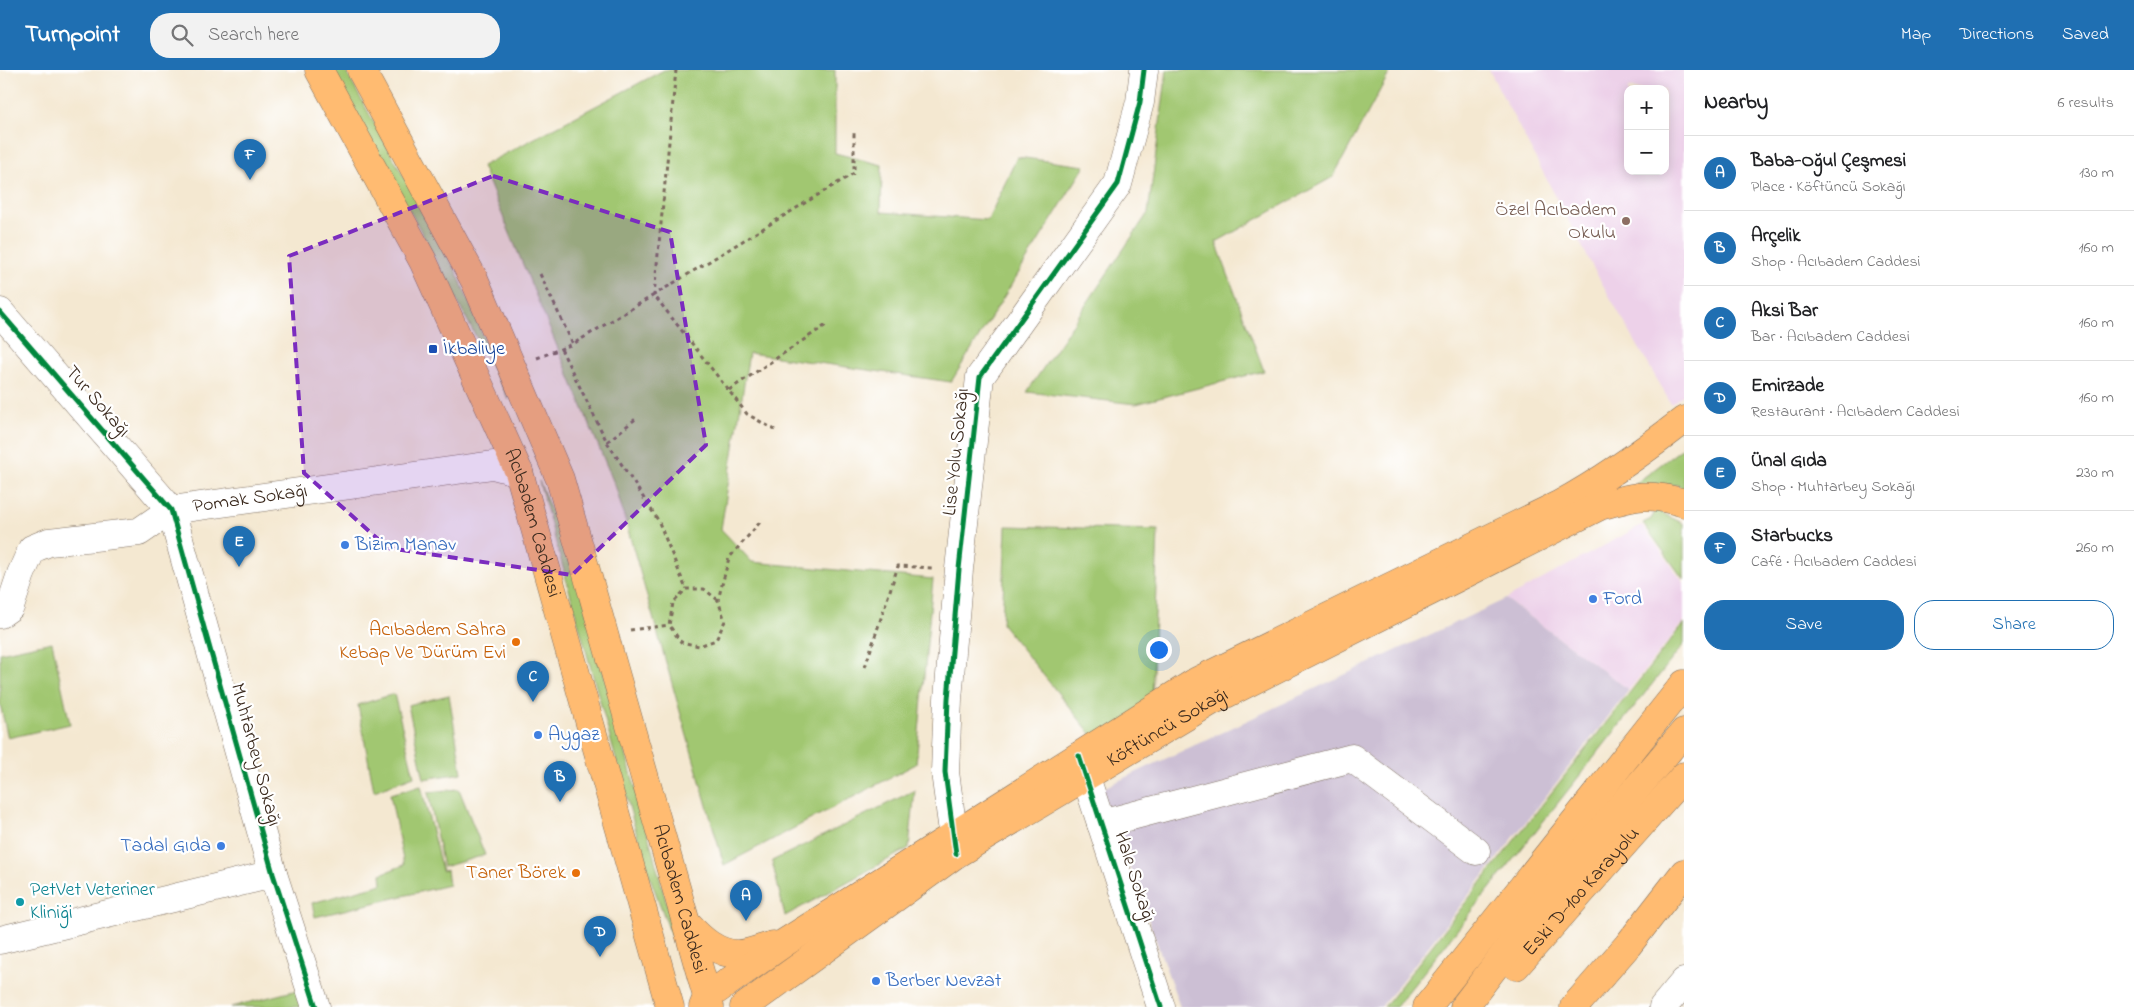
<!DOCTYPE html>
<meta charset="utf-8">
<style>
body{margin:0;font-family:"Indie Flower",sans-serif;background:#f2f2f2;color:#202124}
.controls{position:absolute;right:15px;top:15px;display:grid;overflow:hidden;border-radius:10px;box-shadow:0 2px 12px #0003}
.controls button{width:45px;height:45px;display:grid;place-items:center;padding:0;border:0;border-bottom:1px solid #e0e0e0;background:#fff;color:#202124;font:25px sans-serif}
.you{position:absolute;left:1158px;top:579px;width:18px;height:18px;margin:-12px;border:4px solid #fff;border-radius:50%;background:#1a73e8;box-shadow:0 0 0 8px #1a73e833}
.badge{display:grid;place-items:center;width:32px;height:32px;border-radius:50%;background:#1f6fb2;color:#fff;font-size:16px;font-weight:700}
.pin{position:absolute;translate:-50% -41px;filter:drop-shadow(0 1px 2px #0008)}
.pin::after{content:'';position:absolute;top:26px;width:18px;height:15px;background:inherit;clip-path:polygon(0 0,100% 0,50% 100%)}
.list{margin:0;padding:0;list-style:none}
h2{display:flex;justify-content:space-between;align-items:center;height:65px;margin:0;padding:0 20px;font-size:21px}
h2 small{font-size:16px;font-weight:400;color:#757577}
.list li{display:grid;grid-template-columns:32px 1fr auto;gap:15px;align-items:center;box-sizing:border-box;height:75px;padding:0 20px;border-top:1px solid #e0e0e0}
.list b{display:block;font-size:19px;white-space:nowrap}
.list p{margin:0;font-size:16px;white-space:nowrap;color:#757577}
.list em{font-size:16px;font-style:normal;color:#757577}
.actions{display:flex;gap:10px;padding:15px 20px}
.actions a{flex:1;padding:11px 0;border:1px solid #1f6fb2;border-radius:20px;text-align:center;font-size:18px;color:#1f6fb2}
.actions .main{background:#1f6fb2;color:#fff}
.icon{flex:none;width:28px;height:28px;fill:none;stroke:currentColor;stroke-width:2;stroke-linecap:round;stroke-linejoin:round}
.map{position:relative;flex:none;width:1684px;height:937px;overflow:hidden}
header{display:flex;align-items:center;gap:30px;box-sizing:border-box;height:70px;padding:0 25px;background:#1f6fb2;color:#fff}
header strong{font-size:24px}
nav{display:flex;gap:28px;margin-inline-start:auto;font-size:18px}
.search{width:350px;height:45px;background:#f2f2f2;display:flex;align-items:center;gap:12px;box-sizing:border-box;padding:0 18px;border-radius:20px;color:#757577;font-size:19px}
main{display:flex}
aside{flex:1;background:#fff}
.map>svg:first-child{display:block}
.built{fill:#edd1e9;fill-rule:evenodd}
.industrial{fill:#ccbfd4}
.green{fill:#a1c771;stroke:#6e7848}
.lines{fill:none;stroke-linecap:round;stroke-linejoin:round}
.minor-casing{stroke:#7c6c5d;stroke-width:29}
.major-casing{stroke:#7c6c5d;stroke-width:29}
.highway-casing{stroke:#7c6c5d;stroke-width:29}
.path{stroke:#7c6c5d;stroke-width:3;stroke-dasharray:4 4;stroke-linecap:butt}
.minor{stroke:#fff;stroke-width:28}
.major{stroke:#ffbb71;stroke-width:28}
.highway{stroke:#ffbb71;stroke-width:28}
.cycleway-casing{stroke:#fff;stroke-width:8}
.cycleway{stroke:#00873e;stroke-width:5}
.marked{fill:#7b2cbf;fill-opacity:0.2;stroke:#7b2cbf;stroke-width:4;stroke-dasharray:10 6;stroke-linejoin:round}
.education-dot{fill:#8d6e63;stroke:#fff;stroke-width:2}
.transit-dot{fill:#1a4fb4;stroke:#fff;stroke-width:2}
.shop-dot{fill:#3f7fe0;stroke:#fff;stroke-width:2}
.food-dot{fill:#e8710a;stroke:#fff;stroke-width:2}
.culture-dot{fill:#0f9aa8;stroke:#fff;stroke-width:2}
.labels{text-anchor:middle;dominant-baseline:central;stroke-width:4.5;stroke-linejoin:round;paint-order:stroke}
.education-label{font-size:20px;fill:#785e54;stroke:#fff;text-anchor:end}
.transit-label{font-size:20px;fill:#164399;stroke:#fff;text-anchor:start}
.street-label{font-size:20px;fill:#3b2a1e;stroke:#fff}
.shop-label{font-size:20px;fill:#366cbe;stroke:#fff;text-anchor:start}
.food-label{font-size:20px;fill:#c56008;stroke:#fff;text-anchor:end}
.culture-label{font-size:20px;fill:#0d838f;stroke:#fff;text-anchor:start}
</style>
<header>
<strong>Turnpoint</strong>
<div class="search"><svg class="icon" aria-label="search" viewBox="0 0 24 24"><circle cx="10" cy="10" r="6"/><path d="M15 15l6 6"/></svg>Search here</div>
<nav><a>Map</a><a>Directions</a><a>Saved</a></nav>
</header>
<main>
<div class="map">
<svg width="1684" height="937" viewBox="0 0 1684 937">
<rect width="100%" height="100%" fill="#fff"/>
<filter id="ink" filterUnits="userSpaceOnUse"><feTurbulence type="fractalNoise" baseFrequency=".02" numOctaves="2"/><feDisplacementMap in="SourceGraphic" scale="10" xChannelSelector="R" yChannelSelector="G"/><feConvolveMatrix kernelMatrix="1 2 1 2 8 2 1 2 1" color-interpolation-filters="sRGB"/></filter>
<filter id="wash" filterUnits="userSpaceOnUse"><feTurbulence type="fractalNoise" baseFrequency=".0096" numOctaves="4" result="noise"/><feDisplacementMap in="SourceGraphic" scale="20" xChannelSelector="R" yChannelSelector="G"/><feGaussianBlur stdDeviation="1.12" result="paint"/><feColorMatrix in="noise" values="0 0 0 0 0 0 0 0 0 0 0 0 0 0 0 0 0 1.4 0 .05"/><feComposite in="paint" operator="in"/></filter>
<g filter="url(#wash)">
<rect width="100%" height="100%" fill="#f4e8d1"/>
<path class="built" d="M1489,0H1684V324L1671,334L1595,201ZM1628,19H1665V101H1628Z
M1642,455L1684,513V551L1629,620L1506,529Z"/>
<path class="industrial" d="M1506,529L1629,620L1381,937H1180L1101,719Z"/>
<path class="green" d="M330,0H345L458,205L509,330L416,152Z
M664,0H835V83L882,95L881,142L988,150L1017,87L1085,96L951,312L749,283L721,459L752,492L933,509L916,694L724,795L616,418L482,96Z
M1167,0H1391L1333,107L1216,172L1264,301L1136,334L1027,322L1148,143Z
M1684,377V419L1677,415L1635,414Z
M539,411L577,504L687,908L645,794Z
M1656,440L1684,454V510L1643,453L1651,449Z
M1006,456L1158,460L1152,631L1096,670L1002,554Z
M1684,553V574L1396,937H1384Z
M52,572L70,654L8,668L0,634V583Z
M394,624L414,706L374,721L358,635Z
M449,625L462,703L424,709L408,635Z
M421,716L442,801L447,800L449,815L315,847L312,833L382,814L381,804L404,795L390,724Z
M459,719L485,785L443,797L428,722Z
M915,720L909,778L785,846L772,791Z
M301,919L304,937H231Z"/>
</g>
<g filter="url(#ink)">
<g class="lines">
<defs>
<g id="minor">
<path d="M0,242L171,440L273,804L316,937"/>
<path id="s1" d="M0,544L10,537L21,504L32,479L49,472L139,462L171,440L493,395L519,402"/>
<path d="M1079,686L1161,937"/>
<path d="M1101,754L1352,688L1476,781"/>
<path d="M956,784L945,702L948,629L959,499L980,307L1118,114L1140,32L1144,0"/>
<path d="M0,870L273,804"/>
<path d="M1663,937L1684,912"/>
</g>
<g id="major">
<path id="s2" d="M319,0L423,191L519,402L670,937"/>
<path id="s3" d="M361,0L475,211L560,409L710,937"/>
<path d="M688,855C701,869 717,884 738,884C749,884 762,878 773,875"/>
<path d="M703,937L707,927L784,873L1197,611L1560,434C1604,410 1644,381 1684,350"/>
<path id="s4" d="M744,937L956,784L1210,632L1600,436C1635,426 1648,422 1684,433"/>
</g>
<g id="highway">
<path id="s5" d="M1516,896L1684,706"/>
<path d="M1427,937L1684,614"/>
<path d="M1464,937L1572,795L1684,662"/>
<path d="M1574,937L1628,875L1684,803"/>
</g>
</defs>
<use href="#minor" class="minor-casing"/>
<use href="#major" class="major-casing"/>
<use href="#highway" class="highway-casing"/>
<path class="path" d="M676,0L654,225L854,103V61
M540,204L573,274L654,225L747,344L775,360
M561,279L607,372L658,450L686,519
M537,288L573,274
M729,320L826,255
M607,372L638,347
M718,530L704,519H686L673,533L669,555L681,572L699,576L716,570L725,551L718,530L729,488L762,450
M630,560L669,555
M865,597L898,496L933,498"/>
<use href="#minor" class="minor"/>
<use href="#major" class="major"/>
<use href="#highway" class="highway"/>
<defs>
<path id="cycleway" d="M0,242L171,440L273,804L316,937
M1079,686L1161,937
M956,784L945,702L948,629L959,499L980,307L1118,114L1140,32L1144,0"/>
</defs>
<use href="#cycleway" class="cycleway-casing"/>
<use href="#cycleway" class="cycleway"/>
</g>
</g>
<path class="marked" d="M493,106L670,162L706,375L572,505L388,478L304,403L289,186Z"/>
<circle class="education-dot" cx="1626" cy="151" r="5"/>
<rect class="transit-dot" x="428" y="274" width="10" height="10" rx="2.5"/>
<g class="shop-dot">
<circle cx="345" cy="475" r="5"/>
<circle cx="1593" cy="529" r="5"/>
<circle cx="538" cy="665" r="5"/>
<circle cx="221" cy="776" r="5"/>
<circle cx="876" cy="911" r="5"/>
</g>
<g class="food-dot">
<circle cx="516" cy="572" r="5"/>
<circle cx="576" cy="803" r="5"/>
</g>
<circle class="culture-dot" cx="20" cy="832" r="5"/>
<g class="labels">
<g class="education-label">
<text x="1616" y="140">Özel Acıbadem<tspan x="1616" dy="23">Okulu</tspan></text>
</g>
<g class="transit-label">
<text x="443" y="279">İkbaliye</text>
</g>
<g class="street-label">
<text transform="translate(97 332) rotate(49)">Tur Sokağı</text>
<text transform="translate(957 382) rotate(-84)">Lise Yolu Sokağı</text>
<text stroke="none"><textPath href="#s1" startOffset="302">Pomak Sokağı</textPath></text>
<text stroke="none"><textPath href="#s2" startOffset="502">Acıbadem Caddesi</textPath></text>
<text stroke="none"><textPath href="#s4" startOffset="508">Köftüncü Sokağı</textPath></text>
<text transform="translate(255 685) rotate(75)">Muhtarbey Sokağı</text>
<text transform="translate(1134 807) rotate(72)">Hale Sokağı</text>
<text stroke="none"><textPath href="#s5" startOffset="99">Eski D-100 Karayolu</textPath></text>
<text stroke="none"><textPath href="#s3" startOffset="892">Acıbadem Caddesi</textPath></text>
</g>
<g class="shop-label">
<text x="355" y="475">Bizim Manav</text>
<text x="1603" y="529">Ford</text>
<text x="548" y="665">Aygaz</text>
<text x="211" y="776" text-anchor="end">Tadal Gıda</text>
<text x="886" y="911">Berber Nevzat</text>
</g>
<g class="food-label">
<text x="506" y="560">Acıbadem Sahra<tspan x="506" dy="23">Kebap Ve Dürüm Evi</tspan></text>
<text x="566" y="803">Taner Börek</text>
</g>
<g class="culture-label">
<text x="30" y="820">PetVet Veteriner<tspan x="30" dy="23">Kliniği</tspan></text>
</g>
</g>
</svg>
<div class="controls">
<button>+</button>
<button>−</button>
</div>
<div class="you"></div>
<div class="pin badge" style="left:746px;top:851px">A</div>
<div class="pin badge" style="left:560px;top:732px">B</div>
<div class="pin badge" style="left:533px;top:632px">C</div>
<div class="pin badge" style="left:600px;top:887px">D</div>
<div class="pin badge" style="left:239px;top:497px">E</div>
<div class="pin badge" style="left:250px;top:110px">F</div>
</div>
<aside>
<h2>Nearby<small>6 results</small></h2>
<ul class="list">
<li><span class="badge">A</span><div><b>Baba-Oğul Çeşmesi</b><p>Place · Köftüncü Sokağı</p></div><em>130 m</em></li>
<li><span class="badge">B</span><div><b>Arçelik</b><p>Shop · Acıbadem Caddesi</p></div><em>160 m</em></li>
<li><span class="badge">C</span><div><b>Aksi Bar</b><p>Bar · Acıbadem Caddesi</p></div><em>160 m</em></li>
<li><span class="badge">D</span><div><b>Emirzade</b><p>Restaurant · Acıbadem Caddesi</p></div><em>160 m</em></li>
<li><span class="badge">E</span><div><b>Ünal Gıda</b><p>Shop · Muhtarbey Sokağı</p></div><em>230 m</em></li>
<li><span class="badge">F</span><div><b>Starbucks</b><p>Café · Acıbadem Caddesi</p></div><em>260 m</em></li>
</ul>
<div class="actions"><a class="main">Save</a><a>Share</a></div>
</aside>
</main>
